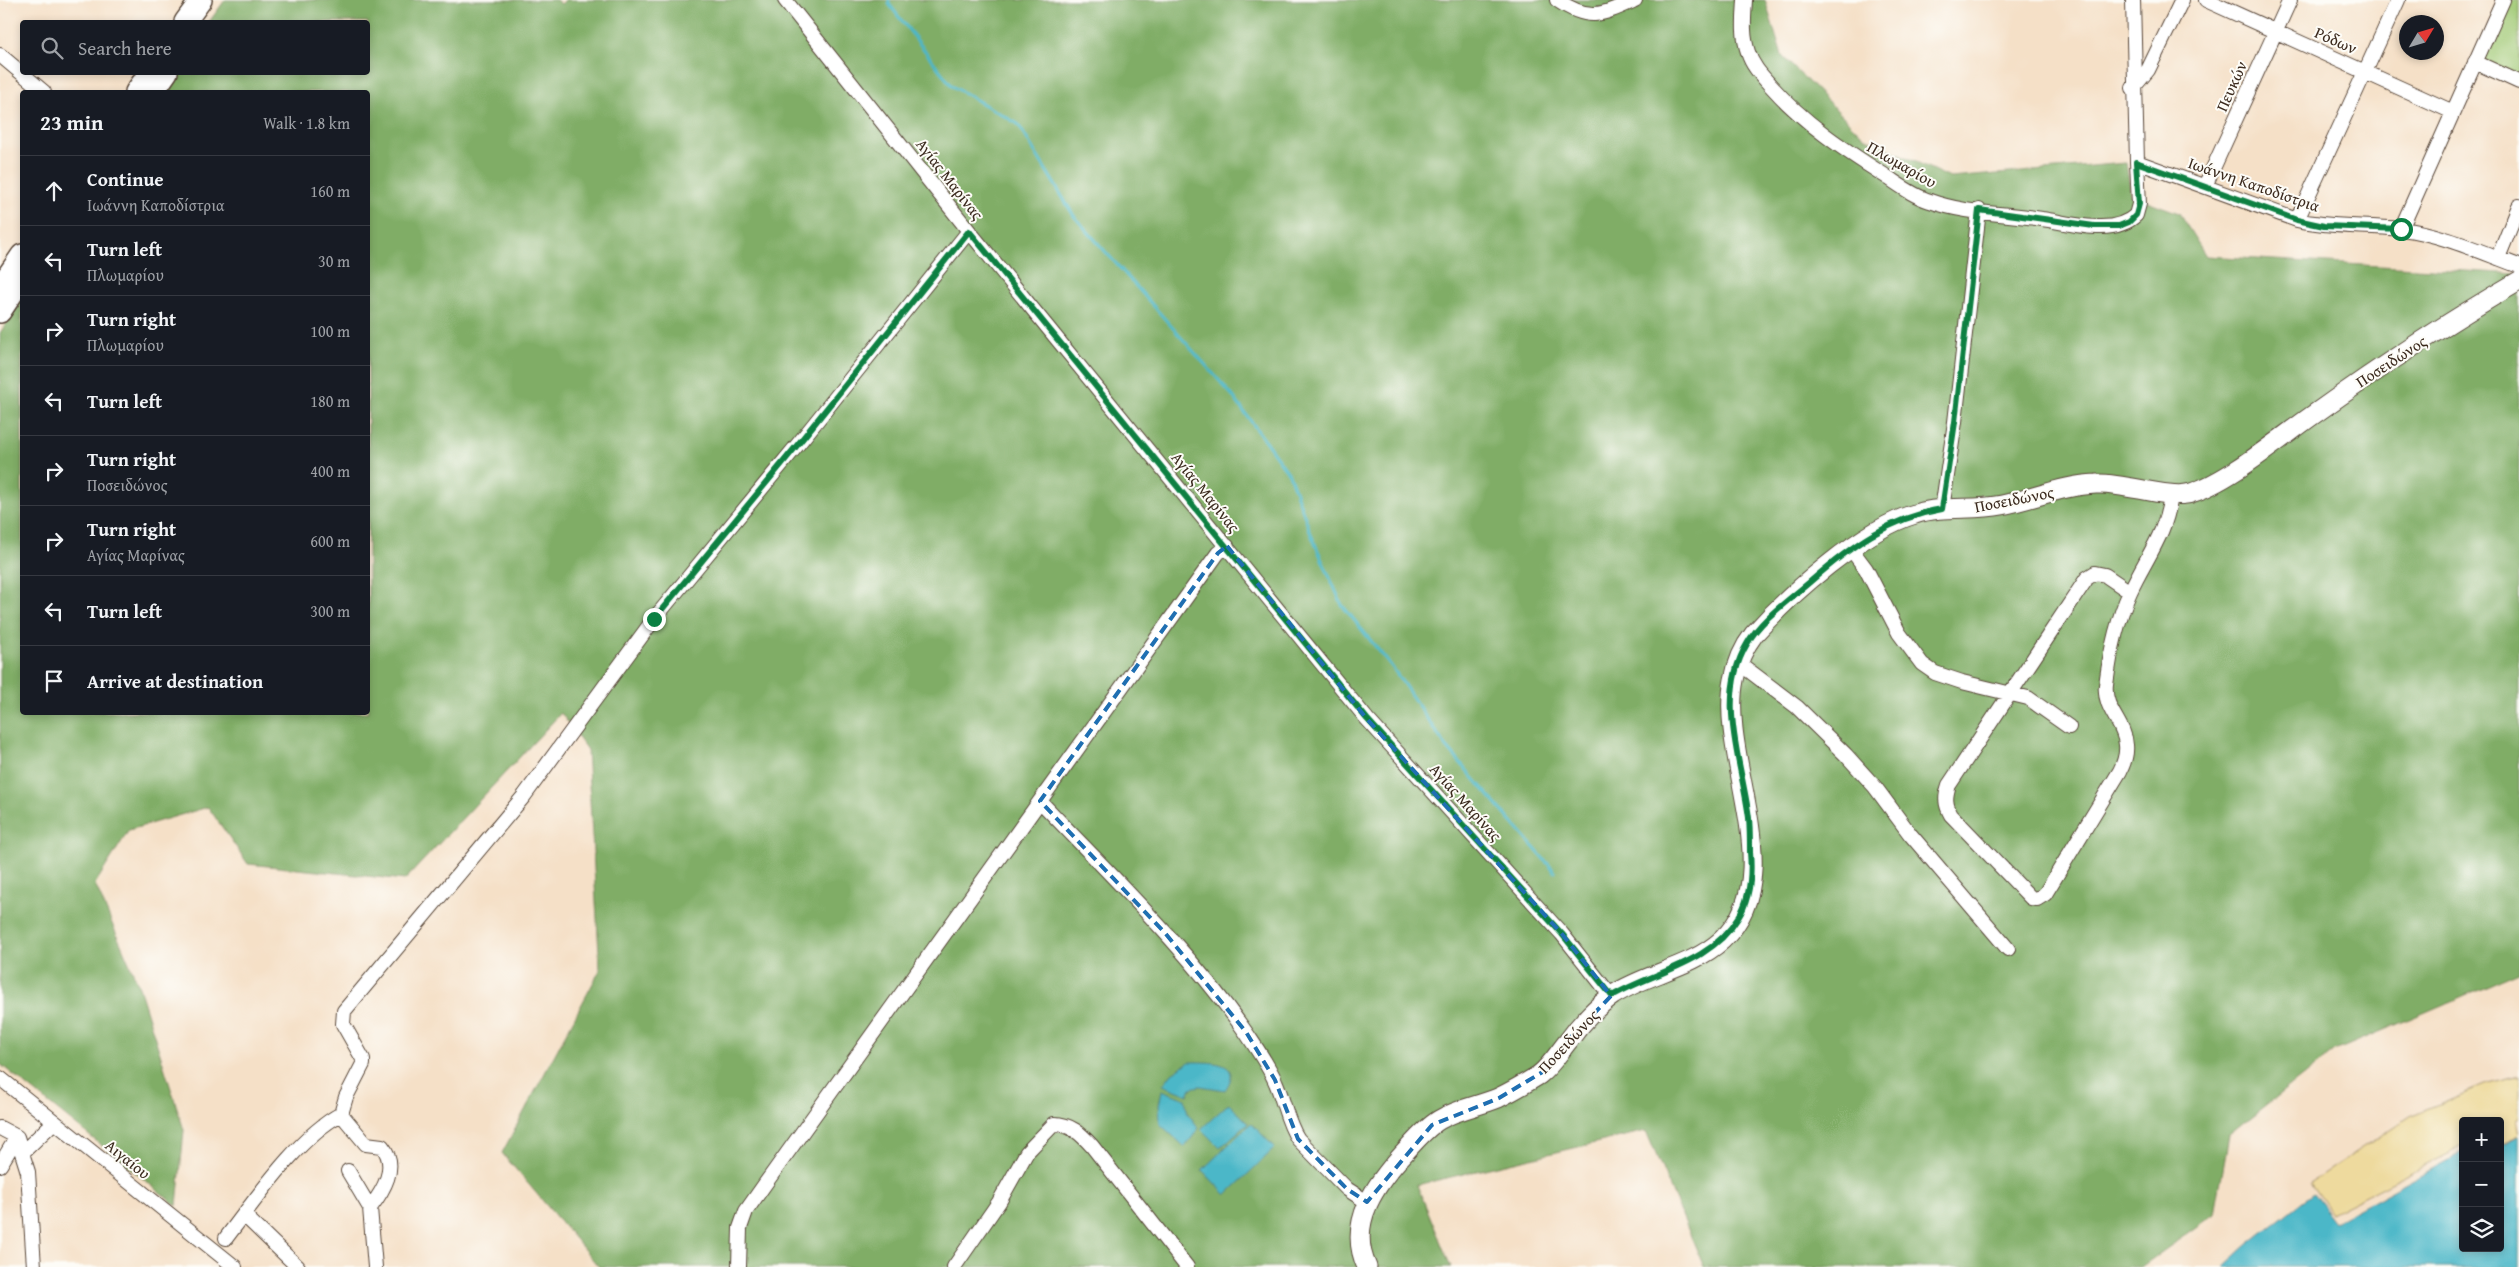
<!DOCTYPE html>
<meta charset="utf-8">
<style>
body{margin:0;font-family:"Gentium Book Plus",serif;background:#20242c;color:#f1f3f6}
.controls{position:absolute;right:15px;bottom:15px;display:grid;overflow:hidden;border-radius:5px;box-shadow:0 2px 8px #0003}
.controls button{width:45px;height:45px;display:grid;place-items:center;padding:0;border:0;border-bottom:1px solid #363941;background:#171b24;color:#f1f3f6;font:25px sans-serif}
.compass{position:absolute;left:2399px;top:15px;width:45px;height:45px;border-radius:50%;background:#171b24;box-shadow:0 2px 8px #0003;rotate:52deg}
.stop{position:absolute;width:15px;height:15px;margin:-11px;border:4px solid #0b8043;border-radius:50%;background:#fff}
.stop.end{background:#0b8043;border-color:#fff;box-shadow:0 1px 5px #0008}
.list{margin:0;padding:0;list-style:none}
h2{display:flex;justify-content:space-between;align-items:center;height:65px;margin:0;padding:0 20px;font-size:21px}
h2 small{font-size:16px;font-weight:400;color:#9ea1a6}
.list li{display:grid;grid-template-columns:32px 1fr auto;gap:15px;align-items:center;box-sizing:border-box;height:70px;padding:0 20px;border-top:1px solid #363941}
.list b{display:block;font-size:19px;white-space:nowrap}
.list p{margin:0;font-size:16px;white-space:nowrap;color:#9ea1a6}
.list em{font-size:16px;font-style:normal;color:#9ea1a6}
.icon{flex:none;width:28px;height:28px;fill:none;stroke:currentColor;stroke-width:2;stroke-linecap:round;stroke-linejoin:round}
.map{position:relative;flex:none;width:2519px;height:1267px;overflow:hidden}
.search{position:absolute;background:#171b24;box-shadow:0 2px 8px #0003;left:20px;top:20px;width:350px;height:55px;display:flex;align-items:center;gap:12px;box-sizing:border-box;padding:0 18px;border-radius:5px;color:#9ea1a6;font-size:19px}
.panel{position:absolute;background:#171b24;box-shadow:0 2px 8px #0003;left:20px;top:90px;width:350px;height:625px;border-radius:5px}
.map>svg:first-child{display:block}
.green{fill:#a0c974;stroke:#6e7a49}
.forest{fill:#80ad66;stroke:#5e6c42}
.sand{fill:#eeda9e;stroke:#94825e}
.water{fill:#4cb7c8;stroke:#447073}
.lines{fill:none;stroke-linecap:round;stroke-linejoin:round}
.stream{stroke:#4cb7c8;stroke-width:3}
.street-casing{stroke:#574537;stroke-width:16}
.secondary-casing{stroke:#574537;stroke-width:21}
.primary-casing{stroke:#574537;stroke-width:24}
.street{stroke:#fff;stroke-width:14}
.secondary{stroke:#fff;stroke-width:19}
.primary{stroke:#fff;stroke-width:21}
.route{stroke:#0b8043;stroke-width:6}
.marked{fill:none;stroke:#1f6fb2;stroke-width:4;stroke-dasharray:10 6;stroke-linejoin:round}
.labels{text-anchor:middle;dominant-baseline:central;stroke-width:4;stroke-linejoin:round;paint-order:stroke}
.street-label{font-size:16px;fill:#3b2a1e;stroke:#fdfcf7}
</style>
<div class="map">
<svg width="2519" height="1267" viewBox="0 0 2519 1267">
<rect width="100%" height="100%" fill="#fdfcf7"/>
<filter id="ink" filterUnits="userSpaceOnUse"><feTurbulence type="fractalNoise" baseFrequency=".02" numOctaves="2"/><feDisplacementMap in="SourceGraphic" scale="10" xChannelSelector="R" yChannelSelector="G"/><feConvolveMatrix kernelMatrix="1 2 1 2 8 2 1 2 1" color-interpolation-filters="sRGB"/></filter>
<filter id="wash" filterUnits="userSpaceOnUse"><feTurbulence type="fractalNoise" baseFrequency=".0096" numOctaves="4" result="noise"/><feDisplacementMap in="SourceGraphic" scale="20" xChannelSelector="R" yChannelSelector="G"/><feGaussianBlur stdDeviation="1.12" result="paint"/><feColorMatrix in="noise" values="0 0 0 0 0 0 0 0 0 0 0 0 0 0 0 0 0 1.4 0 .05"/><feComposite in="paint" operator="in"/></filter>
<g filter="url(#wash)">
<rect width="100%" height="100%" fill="#f5e0c7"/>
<path class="green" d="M2507,0H2519V81L2478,64Z"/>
<path class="forest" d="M225,0H556L561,4L565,0H1765L1782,56L1864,137L1950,178L2126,163L2131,195L2179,213L2206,256L2519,274V972L2335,1051L2229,1135L2215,1214L2141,1267H1704L1646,1131L1417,1185L1451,1267H599L502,1153L600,970L587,750L561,713L405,880L248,864L208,807L129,830L95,884L138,984L184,1130L177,1206L0,1064V333L22,298V712H368V92H161L175,73L368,72V22H209Z"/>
<path class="sand" d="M2519,1076V1117L2516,1119L2519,1135L2500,1144V1121H2463V1146L2331,1213L2310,1183L2412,1115L2487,1084Z"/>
<path class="water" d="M1189,1062C1207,1062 1246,1060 1225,1090L1200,1086L1191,1088L1188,1095L1163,1085L1172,1073Z
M1162,1090L1185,1099L1188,1114L1199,1128L1185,1147L1160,1124L1159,1105Z
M1229,1103L1248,1123L1220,1148L1201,1129Z
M1251,1123L1275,1148L1226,1195L1202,1170Z
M2519,1136V1267H2223L2247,1245L2313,1193L2335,1222L2463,1152V1248H2500V1145Z"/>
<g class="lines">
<path class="stream" d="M889,0V4L952,86L1018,124L1074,216L1232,395L1289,474L1313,539L1342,605L1392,667L1445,745L1555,872"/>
</g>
</g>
<g filter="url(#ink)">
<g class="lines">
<defs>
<path id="street" d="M785,0L969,231L1367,719L1562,934L1611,996
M1557,0C1589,22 1602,15 1635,0
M1745,0C1744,18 1742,35 1748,52C1752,66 1762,76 1771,86C1804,123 1843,149 1884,175C1898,184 1913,196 1930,201C1965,214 2005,213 2042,219C2071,223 2113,237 2136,215L2139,204L2137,162
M2133,0L2137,162L2297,220C2333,228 2365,225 2401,229C2442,234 2481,252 2519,266
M2206,0L2453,112
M0,55L44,92
M2475,62L2519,82
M2133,88L2148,70L2182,0
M2205,186L2290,0
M2297,220L2398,0
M2401,229L2503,0
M2498,258L2519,206
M1942,509L1955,422L1979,210
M1851,549L1866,569L1899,633L1922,664L1935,673L1962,682L2028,698L2069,727
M2130,592L2105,575L2095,573L2087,578L1949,785C1945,797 1945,804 1951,815L2031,898L2037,899L2045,894L2120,771C2124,763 2127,754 2126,745C2125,723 2103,709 2106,685C2110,654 2117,620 2130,592C2146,557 2167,533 2171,494
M1739,663L1797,707L1846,755L1875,787L1910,834L2008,949
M1040,801C1111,876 1188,949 1247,1034C1257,1049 1269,1066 1276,1083C1284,1101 1287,1123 1298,1139L1347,1189L1367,1202
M0,1078L235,1267
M0,1128L17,1137L28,1172L34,1267
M23,1152L54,1122
M0,1165L17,1137
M348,1171L370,1208L375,1267
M370,1208C383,1191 399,1166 382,1146L366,1144L341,1114L346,1097L363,1064V1059L343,1024L344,1011L524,796L654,619L799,443L969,231
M244,1215L298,1267
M226,1238C256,1199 298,1137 341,1114
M739,1267L740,1228L746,1211L765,1184L1218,553L1227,546
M954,1267L999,1202L1027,1152L1054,1124C1071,1124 1081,1134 1092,1146L1187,1267"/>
<path id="secondary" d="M1367,1267C1346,1223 1377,1182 1406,1151C1416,1140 1426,1128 1439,1120C1457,1109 1479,1106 1498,1098C1512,1091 1526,1083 1539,1075C1551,1066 1559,1052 1569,1040C1580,1024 1597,1006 1613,995C1647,973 1691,968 1722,940C1791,876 1718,758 1734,680C1737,663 1744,647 1754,634C1790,594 1863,529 1915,514C1943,505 1973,511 2002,505C2033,499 2065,485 2096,484C2123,482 2170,500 2191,493C2228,482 2280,438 2313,415C2380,367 2448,322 2519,281"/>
<path id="primary" d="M185,22L201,0
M136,92L150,72
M153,92L167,72
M0,287L22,255
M0,312L22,279"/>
</defs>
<use href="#street" class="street-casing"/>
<use href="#secondary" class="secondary-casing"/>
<use href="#primary" class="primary-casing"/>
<use href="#street" class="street"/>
<use href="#secondary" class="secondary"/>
<use href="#primary" class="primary"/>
</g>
</g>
<g class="lines" filter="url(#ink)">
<path class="route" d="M654,619L799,443L969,231L1367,719L1562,934L1612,996C1655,971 1710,964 1738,918C1750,899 1752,875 1750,852C1750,841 1750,830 1749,818C1742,762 1715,698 1747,644C1761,619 1789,600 1811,581C1851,546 1889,518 1942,509L1955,422L1979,210L2094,226H2119L2129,222L2136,215L2139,204L2136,162L2297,220L2324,226L2401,229"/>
</g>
<path class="marked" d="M1227,546L1367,719L1562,934L1611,996L1571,1037L1546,1070L1499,1098L1432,1125L1367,1202L1347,1189L1298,1139L1275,1080L1246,1032L1165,933L1040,801L1218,553Z"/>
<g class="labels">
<g class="street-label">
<text transform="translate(2336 40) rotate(24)">Ρόδων</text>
<text transform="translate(2231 86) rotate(-66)">Πευκών</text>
<text transform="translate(1902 164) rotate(30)">Πλωμαρίου</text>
<text transform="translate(950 179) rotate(52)">Αγίας Μαρίνας</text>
<text transform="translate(2254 184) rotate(19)">Ιωάννη Καποδίστρια</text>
<text transform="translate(2391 361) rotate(-33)">Ποσειδώνος</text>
<text transform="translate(1206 492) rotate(51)">Αγίας Μαρίνας</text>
<text transform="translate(2014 499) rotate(-11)">Ποσειδώνος</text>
<text transform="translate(1466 802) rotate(48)">Αγίας Μαρίνας</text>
<text transform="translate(1568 1041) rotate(-47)">Ποσειδώνος</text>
<text transform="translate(128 1159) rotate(39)">Αιγαίου</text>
</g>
</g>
</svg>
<div class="controls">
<button>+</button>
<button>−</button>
<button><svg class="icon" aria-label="layers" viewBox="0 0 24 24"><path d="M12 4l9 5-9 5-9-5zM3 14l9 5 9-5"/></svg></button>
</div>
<svg class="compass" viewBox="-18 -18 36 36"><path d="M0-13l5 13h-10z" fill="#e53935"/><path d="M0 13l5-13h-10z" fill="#9ea1a6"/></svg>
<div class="stop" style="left:2401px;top:229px"></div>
<div class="stop end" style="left:654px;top:619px"></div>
<div class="search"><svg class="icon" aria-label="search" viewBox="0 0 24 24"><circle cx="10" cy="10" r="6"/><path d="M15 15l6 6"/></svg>Search here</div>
<section class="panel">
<h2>23 min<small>Walk · 1.8 km</small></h2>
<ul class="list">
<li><svg class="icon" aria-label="ahead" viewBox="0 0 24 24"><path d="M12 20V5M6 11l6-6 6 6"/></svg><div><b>Continue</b><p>Ιωάννη Καποδίστρια</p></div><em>160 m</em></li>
<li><svg class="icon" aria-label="left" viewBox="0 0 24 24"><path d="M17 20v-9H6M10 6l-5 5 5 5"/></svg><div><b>Turn left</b><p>Πλωμαρίου</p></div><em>30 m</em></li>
<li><svg class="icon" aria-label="right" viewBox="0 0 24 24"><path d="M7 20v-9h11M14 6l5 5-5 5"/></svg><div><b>Turn right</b><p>Πλωμαρίου</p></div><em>100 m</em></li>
<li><svg class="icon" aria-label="left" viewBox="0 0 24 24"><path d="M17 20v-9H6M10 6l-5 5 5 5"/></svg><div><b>Turn left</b></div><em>180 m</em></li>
<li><svg class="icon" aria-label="right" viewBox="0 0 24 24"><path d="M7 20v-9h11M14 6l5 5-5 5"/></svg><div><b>Turn right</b><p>Ποσειδώνος</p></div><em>400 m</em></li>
<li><svg class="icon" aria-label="right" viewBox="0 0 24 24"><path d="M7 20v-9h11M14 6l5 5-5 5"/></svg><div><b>Turn right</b><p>Αγίας Μαρίνας</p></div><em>600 m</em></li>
<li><svg class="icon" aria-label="left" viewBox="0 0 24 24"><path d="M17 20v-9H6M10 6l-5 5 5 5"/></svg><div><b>Turn left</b></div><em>300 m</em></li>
<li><svg class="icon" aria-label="arrive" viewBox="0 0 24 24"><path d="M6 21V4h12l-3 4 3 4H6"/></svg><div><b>Arrive at destination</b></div></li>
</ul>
</section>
</div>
